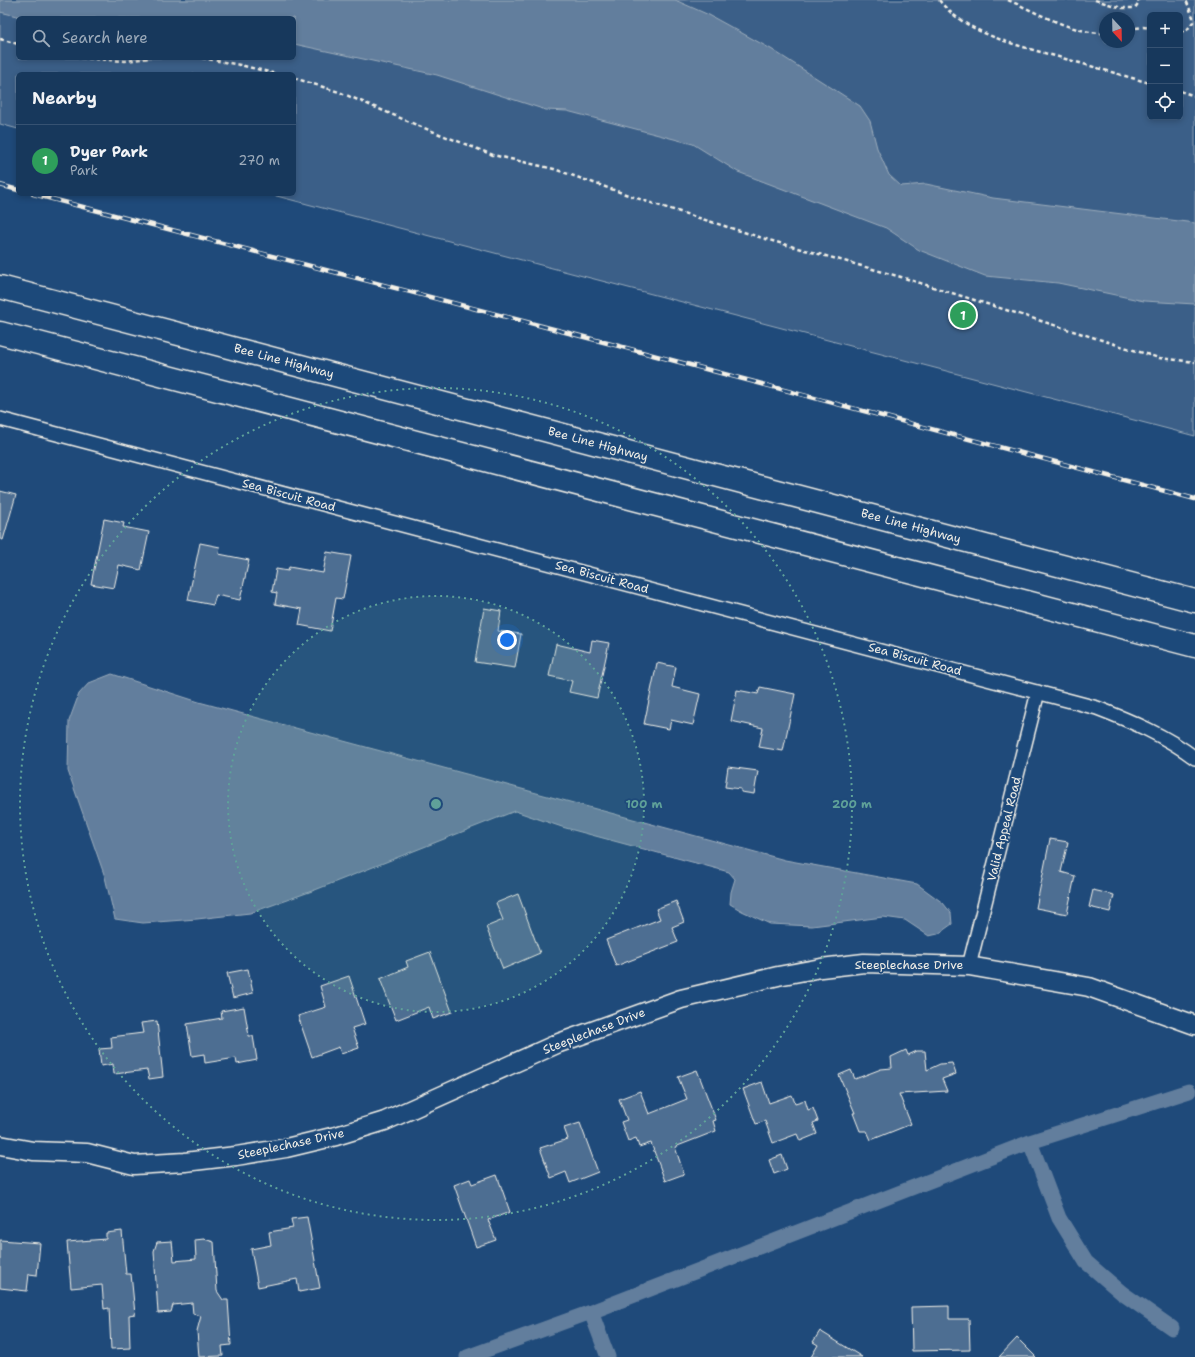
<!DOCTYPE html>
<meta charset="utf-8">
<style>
body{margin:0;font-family:"Shantell Sans",sans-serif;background:#203f62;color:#f1f3f6}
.controls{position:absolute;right:12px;top:12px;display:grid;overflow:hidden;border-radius:6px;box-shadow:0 2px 6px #0003}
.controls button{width:36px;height:36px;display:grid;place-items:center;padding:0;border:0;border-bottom:1px solid #365272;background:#17385c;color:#f1f3f6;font:20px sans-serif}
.compass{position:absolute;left:1099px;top:12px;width:36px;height:36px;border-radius:50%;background:#17385c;box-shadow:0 2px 6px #0003;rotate:158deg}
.you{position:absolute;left:507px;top:640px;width:14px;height:14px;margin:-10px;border:3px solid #fff;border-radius:50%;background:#1a73e8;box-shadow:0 0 0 6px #1a73e833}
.badge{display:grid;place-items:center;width:26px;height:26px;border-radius:50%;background:#ea580c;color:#fff;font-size:13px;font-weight:700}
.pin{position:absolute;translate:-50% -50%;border:2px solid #fff;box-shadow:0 1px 4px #0006}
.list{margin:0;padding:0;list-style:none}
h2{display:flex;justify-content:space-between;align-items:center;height:52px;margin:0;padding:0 16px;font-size:17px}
h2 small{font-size:13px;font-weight:400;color:#9eacbb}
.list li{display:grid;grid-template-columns:26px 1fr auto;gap:12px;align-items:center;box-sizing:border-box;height:72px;padding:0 16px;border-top:1px solid #365272}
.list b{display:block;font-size:15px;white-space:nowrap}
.list p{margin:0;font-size:13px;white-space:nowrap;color:#9eacbb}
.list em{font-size:13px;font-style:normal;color:#9eacbb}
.icon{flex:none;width:22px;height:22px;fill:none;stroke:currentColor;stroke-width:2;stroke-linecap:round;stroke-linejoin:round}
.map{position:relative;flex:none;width:1195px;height:1357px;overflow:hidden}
.search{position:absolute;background:#17385c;box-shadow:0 2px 6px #0003;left:16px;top:16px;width:280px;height:44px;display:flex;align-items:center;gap:10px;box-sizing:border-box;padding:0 14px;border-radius:6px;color:#9eacbb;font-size:15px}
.panel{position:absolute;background:#17385c;box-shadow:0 2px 6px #0003;left:16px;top:72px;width:280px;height:124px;border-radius:6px}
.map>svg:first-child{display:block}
.green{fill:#3a5f88;stroke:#97a8b8;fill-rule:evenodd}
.water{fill:#627e9d;stroke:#9cacbb}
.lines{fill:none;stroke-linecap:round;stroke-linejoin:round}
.canal{stroke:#627e9d;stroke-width:15}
.building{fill:#4d6e92;stroke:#f4f1e8}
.street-casing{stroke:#f4f1e8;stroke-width:16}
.secondary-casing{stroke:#f4f1e8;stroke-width:21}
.highway-casing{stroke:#f4f1e8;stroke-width:25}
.path{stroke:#f4f1e8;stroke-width:2.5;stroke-dasharray:4 3;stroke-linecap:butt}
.street{stroke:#1f4a7a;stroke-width:13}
.secondary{stroke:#1f4a7a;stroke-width:18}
.highway{stroke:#1f4a7a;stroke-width:22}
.rail-casing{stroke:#f4f1e8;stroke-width:4.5}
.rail{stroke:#1f4a7a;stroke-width:3;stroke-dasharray:9;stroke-linecap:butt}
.ring{fill:none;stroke:#5fa199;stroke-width:2;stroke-dasharray:2 4}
.labels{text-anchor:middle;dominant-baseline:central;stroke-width:3.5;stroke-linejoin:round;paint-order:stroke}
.street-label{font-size:12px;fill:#f4f1e8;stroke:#1f4a7a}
.centre{fill:#5fa199;stroke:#1f4a7a;stroke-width:2}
.ring-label{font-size:12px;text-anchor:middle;font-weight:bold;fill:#5fa199;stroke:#1f4a7a;stroke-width:3.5;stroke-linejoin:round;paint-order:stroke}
</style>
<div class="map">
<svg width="1195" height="1357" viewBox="0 0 1195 1357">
<rect width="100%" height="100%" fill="#1f4a7a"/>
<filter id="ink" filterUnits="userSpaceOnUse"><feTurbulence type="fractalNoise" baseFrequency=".025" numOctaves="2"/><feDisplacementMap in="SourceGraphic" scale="8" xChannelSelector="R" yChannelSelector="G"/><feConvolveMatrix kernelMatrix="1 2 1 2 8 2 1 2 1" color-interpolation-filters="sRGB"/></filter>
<g filter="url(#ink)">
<path class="green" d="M0,0H1195V436L269,194H294V74H18V129L0,124ZM1150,15H1180V117H1150ZM18,18H294V58H18ZM1105,18H1129V42H1105Z"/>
<path class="water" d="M0,0H675L709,15L771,49L860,106L870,121L877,148L889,175L901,186L926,184L993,198L1195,223V304L1144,301L1058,283L985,276L919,250L886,228L738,172L693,144L567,111L546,110L437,75L294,44V18H25L0,12Z
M112,674L199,702L785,860L917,884L943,903L951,913L952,924L938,934L929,936L905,920L883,917L812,926L770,924L742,911L730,904L731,892L735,879L729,872L562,827L515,811L315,890L250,913L197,919L143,923L115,919L105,877L68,771L69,721L79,694L89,683Z"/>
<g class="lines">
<path class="canal" d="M1030,1142L1059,1218L1086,1262L1122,1293L1172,1328
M591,1312L608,1357
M467,1357L591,1312L1030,1142L1189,1091"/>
</g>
<path class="building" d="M0,491L16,495L3,540L0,539Z
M104,519L124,523L123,527L149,532L141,570L119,565L114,588L91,584Z
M200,543L220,547L219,554L249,560L240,600L216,595L213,605L188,600Z
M327,552L351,556L343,599L336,598L330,631L299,625L302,609L275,604L277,593L272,592L276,569L288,571L289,567L323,573Z
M484,608L501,611L498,631L521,634L515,668L475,662Z
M592,640L609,643L597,698L569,692L572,681L549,676L556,644L590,652Z
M657,663L676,667L672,687L700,694L693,725L671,720L669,729L644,724Z
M760,687L795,694L783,751L759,747L763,728L731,721L737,690L758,694Z
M728,767L758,771L754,794L741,792V789L725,787Z
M1050,839L1068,842L1061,872L1075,876L1067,914L1036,908Z
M1093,890L1114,895L1110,912L1089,907Z
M518,894L540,953L503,969L486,927L503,920L496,903Z
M676,901L684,922L672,927L678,942L616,966L606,940L660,919L656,909Z
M430,952L452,1012L433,1019L429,1007L396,1020L380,979L408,967L406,961Z
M248,969L253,993L233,998L227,973Z
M349,976L365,1024L352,1028L359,1048L341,1054L339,1047L312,1057L298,1016L326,1007L320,986Z
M244,1007L249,1036H253L257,1060L237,1064L236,1058L205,1063L204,1054L192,1056L187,1024L222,1018L221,1011Z
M157,1021L163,1077L149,1079L147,1070L114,1074L113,1064L101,1066L99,1049L112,1048L111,1037L143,1033L141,1023Z
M906,1050L908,1055L917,1051H925L927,1070L940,1064L952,1063L956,1074L942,1079L947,1091L899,1094L911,1124L871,1140L867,1131H860L853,1113H855L839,1075L851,1070L855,1079L881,1069L892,1068L891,1057Z
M697,1070L716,1120L713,1121L716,1131L675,1147L684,1174L665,1181L651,1143L639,1147L636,1138L628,1141L621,1122L627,1120L619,1099L640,1091L649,1114L687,1099L678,1077Z
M762,1082L769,1103L792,1095L795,1103L805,1100L808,1110L813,1108L818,1121L813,1123L817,1134L800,1141L797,1134L773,1143L765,1121L756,1124L743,1089Z
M580,1123L598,1172L570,1183L566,1172L551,1178L540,1148L568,1139L564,1128Z
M782,1155L787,1169L774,1174L769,1160Z
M497,1175L510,1212L488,1220L496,1240L476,1247L454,1185L470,1179L472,1184Z
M307,1217L320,1288L299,1292L297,1279L258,1287L251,1249L271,1245L269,1232L293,1228L291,1219Z
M122,1231L126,1274H131L135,1314L129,1315L130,1348L111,1349L109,1308L104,1309L102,1285L71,1288L67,1242L106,1239V1233Z
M204,1239L214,1242L217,1291L223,1300H228L231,1345L222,1346L223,1356L199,1357L197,1331L201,1316L193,1314L192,1303L173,1305L171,1312L158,1313L154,1251L157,1242L172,1241L174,1261L196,1259L195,1240Z
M0,1240L40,1243L37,1275L29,1274L27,1291L0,1288Z
M949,1306V1319H969L970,1350L912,1351L911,1307Z
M820,1331L862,1357H811L818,1345L813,1342Z
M1017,1338L1036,1357H999Z"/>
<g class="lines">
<defs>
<path id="street" d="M0,419L1097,708C1131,721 1166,736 1195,758
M969,966L1038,692"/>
<path id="secondary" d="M0,1145L33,1151L87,1153L134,1165L185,1162L236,1156L286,1148L336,1136L385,1121L559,1043L681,999L778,976L821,968L864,963L969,966L1089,987L1195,1025"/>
<path id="highway" d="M0,287L1195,601
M0,333L1195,646"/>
</defs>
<use href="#street" class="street-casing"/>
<use href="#secondary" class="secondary-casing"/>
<use href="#highway" class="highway-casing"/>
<path class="path" d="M939,0C966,35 1021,46 1062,58C1091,66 1121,75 1150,83
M1008,0C1036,12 1074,34 1105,33
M1095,0L1122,8H1135L1139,2L1138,0
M1129,29L1143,27L1150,28
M1180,32L1187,30L1193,22V17L1186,0
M0,39L18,44
M81,58L125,61L149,58
M202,58L240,65L277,74
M294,78L339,92L419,126L493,155L554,169L648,202L769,240L901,277L1159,358L1195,362
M1180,91L1195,96"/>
<use href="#street" class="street"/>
<use href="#secondary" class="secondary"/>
<use href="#highway" class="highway"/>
<defs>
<path id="rail" d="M0,185L18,190
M33,194L615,345L1195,499"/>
</defs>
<use href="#rail" class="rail-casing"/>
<use href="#rail" class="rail"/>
</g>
</g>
<circle cx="436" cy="804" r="208" fill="#5fa199" fill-opacity=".12"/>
<g class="ring">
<circle cx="436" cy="804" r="208"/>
<circle cx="436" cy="804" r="416"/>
</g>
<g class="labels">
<g class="street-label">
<text transform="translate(284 361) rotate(15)">Bee Line Highway</text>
<text transform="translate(598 444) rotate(15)">Bee Line Highway</text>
<text transform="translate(289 495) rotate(15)">Sea Biscuit Road</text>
<text transform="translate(911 526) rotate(15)">Bee Line Highway</text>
<text transform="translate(602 577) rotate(15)">Sea Biscuit Road</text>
<text transform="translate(915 659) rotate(15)">Sea Biscuit Road</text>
<text transform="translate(1004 829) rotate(-76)">Valid Appeal Road</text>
<text x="909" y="965">Steeplechase Drive</text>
<text transform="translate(594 1031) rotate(-21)">Steeplechase Drive</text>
<text transform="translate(291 1144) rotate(-12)">Steeplechase Drive</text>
</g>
</g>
<circle cx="436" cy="804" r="6" class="centre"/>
<g class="ring-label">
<text x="644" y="808">100 m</text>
<text x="852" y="808">200 m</text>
</g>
</svg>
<div class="controls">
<button>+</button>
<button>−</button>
<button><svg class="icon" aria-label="locate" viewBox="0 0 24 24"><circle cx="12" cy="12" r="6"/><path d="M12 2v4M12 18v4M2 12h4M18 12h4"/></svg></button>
</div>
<svg class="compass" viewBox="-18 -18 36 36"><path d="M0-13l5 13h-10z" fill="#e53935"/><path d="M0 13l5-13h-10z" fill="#9eacbb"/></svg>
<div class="you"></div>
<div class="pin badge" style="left:963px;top:315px;background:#2e9e5b">1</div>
<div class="search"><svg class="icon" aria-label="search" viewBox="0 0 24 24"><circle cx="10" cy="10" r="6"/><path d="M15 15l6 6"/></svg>Search here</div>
<section class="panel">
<h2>Nearby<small></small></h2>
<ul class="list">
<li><span class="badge" style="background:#2e9e5b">1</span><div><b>Dyer Park</b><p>Park</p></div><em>270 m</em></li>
</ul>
</section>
</div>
